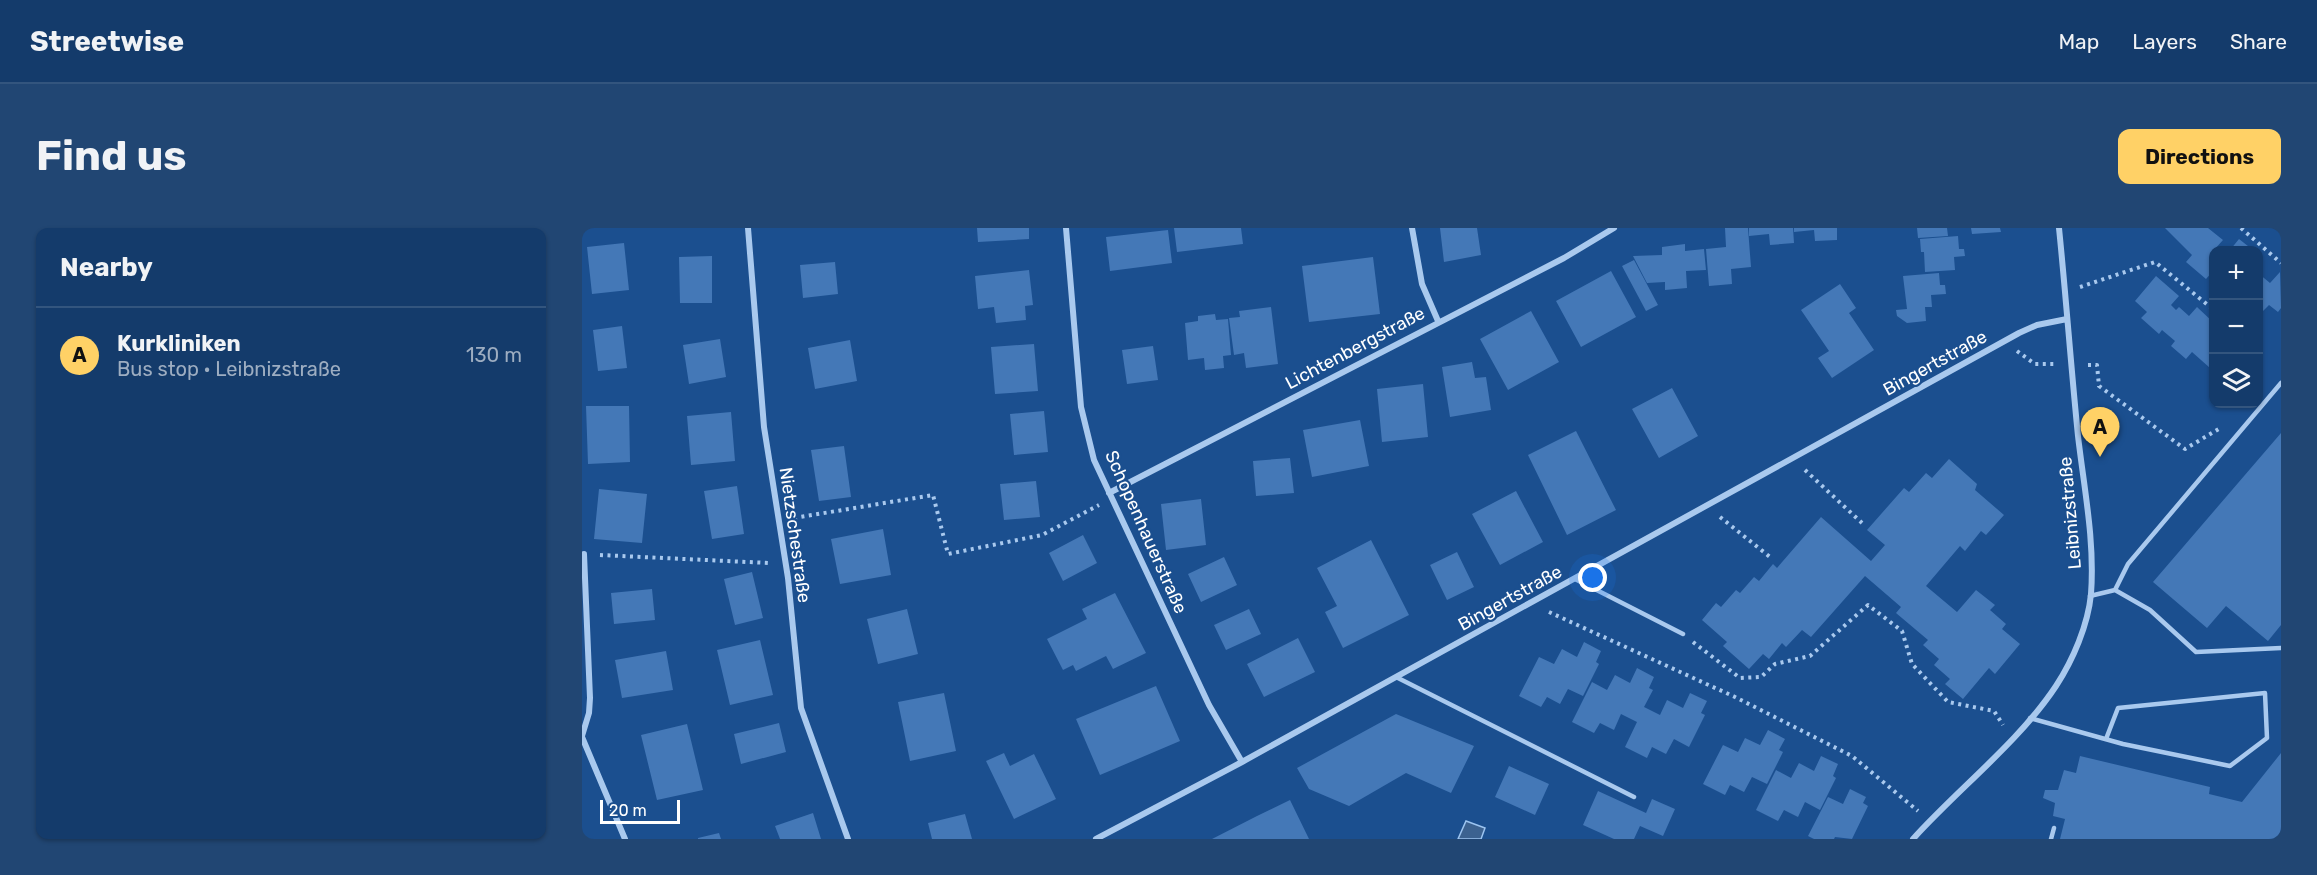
<!DOCTYPE html>
<meta charset="utf-8">
<style>
body{margin:0;font-family:Rubik,sans-serif;background:#214673;color:#f1f3f6}
.controls{position:absolute;right:18px;top:18px;display:grid;overflow:hidden;border-radius:12px;box-shadow:0 2px 4px #0004}
.controls button{width:54px;height:54px;display:grid;place-items:center;padding:0;border:0;border-bottom:2px solid #33557e;background:#143b6b;color:#f1f3f6;font:30px sans-serif}
.scale{position:absolute;left:18px;bottom:15px;width:80px;box-sizing:border-box;padding-left:6px;border:3px solid #fff;border-top:0;font-size:16px;line-height:21px;white-space:nowrap;color:#fff;-webkit-text-stroke:4px #1b4f8f;paint-order:stroke}
.you{position:absolute;left:1011px;top:350px;width:21px;height:21px;margin:-15px;border:4px solid #fff;border-radius:50%;background:#1a73e8;box-shadow:0 0 0 9px #1a73e833}
.badge{display:grid;place-items:center;width:39px;height:39px;border-radius:50%;background:#ffd166;color:#111;font-size:20px;font-weight:700}
.pin{position:absolute;translate:-50% -50px;filter:drop-shadow(0 2px 3px #0008)}
.pin::after{content:'';position:absolute;top:32px;width:21px;height:18px;background:inherit;clip-path:polygon(0 0,100% 0,50% 100%)}
.list{margin:0;padding:0;list-style:none}
h2{display:flex;justify-content:space-between;align-items:center;height:78px;margin:0;padding:0 24px;font-size:26px}
h2 small{font-size:20px;font-weight:400;color:#9dadc1}
.list li{display:grid;grid-template-columns:39px 1fr auto;gap:18px;align-items:center;box-sizing:border-box;height:96px;padding:0 24px;border-top:2px solid #33557e}
.list b{display:block;font-size:22px;white-space:nowrap}
.list p{margin:0;font-size:20px;white-space:nowrap;color:#9dadc1}
.list em{font-size:20px;font-style:normal;color:#9dadc1}
.icon{flex:none;width:33px;height:33px;fill:none;stroke:currentColor;stroke-width:2;stroke-linecap:round;stroke-linejoin:round}
.map{position:relative;flex:none;width:1699px;height:611px;overflow:hidden;border-radius:12px}
header{display:flex;align-items:center;gap:36px;box-sizing:border-box;height:84px;padding:0 30px;background:#143b6b;border-bottom:2px solid #33557e}
header strong{font-size:28px}
nav{display:flex;gap:33px;margin-inline-start:auto;font-size:21px}
.intro{display:flex;align-items:center;justify-content:space-between;box-sizing:border-box;height:144px;padding:0 36px}
h1{margin:0;font-size:42px}
.button{padding:15px 27px;border-radius:12px;background:#ffd166;color:#111;font-size:21px;font-weight:700}
main{display:flex;gap:36px;padding:0 36px}
aside{flex:1;background:#143b6b;border-radius:12px;box-shadow:0 2px 4px #0004}
.map>svg:first-child{display:block}
.water{fill:#3c6290;stroke:#9cc4f0;stroke-width:1.5}
.building{fill:#4478b7}
.lines{fill:none;stroke-linecap:round;stroke-linejoin:round}
.path{stroke:#a9c9ee;stroke-width:4;stroke-dasharray:3 4.5;stroke-linecap:butt}
.service{stroke:#a9c9ee;stroke-width:4.5}
.minor{stroke:#a9c9ee;stroke-width:6}
.labels{text-anchor:middle;dominant-baseline:central;stroke-width:4.5;stroke-linejoin:round;paint-order:stroke}
.street-label{font-size:18px;fill:#fff;stroke:#1b4f8f}
</style>
<header>
<strong>Streetwise</strong>
<nav><a>Map</a><a>Layers</a><a>Share</a></nav>
</header>
<div class="intro"><h1>Find us</h1><a class="button">Directions</a></div>
<main>
<aside>
<h2>Nearby<small></small></h2>
<ul class="list">
<li><span class="badge">A</span><div><b>Kurkliniken</b><p>Bus stop · Leibnizstraße</p></div><em>130 m</em></li>
</ul>
</aside>
<div class="map">
<svg width="1699" height="611" viewBox="0 0 1699 611">
<rect width="100%" height="100%" fill="#1b4f8f"/>
<path class="water" d="M884,593L903,600L899,611H876Z"/>
<path class="building" d="M395,0H447V11L396,14Z
M592,0H659L661,16L595,24Z
M858,0H895L899,27L862,34Z
M1143,0H1166L1169,39L1149,41L1150,56L1127,58L1124,21L1144,19Z
M1167,0H1211L1212,15L1188,17L1187,6L1167,8Z
M1212,0H1255V12L1233,13L1232,2L1212,4Z
M1335,0H1365L1366,8L1336,10Z
M1389,0H1418L1419,4L1390,6Z
M1583,0H1626L1641,12L1632,22V42L1624,51L1604,34L1610,27Z
M586,2L590,35L528,43L524,9Z
M1376,8L1377,21H1382L1383,28L1372,29L1373,42L1343,44L1342,24H1339L1338,11Z
M1657,11L1671,22H1648Z
M42,15L47,62L10,66L5,19Z
M1103,16V23L1122,21L1124,42L1104,43L1105,60L1083,62V54L1065,55L1051,28L1080,27V19Z
M130,28V75H98L97,29Z
M791,29L798,86L727,94L720,38Z
M1052,32L1076,77L1064,83L1040,38Z
M253,34L256,66L221,70L218,37Z
M447,42L451,77L443,78L444,92L414,95L412,79L396,81L393,48Z
M1029,43L1054,89L999,119L974,73Z
M1698,44L1699,80L1696,84L1687,77L1680,84L1676,81V45L1688,55Z
M1357,45L1358,57H1363L1364,66L1349,67L1350,79H1343L1344,93L1325,95L1315,88L1314,82L1325,81L1321,48Z
M1574,48L1597,68L1589,77L1594,82L1597,79L1607,88L1615,79L1632,95V136L1628,140L1610,124L1604,131L1589,118L1593,113L1580,102L1577,106L1559,90L1565,84L1553,73Z
M1258,56L1274,80L1267,85L1292,122L1250,150L1236,130L1247,123L1219,82Z
M689,79L696,136L664,140L662,125L652,127L647,90L658,89L657,83Z
M949,83L977,134L926,162L898,111Z
M633,86L634,92L646,91L649,127L641,128L642,140L623,142L622,130L606,132L603,95L616,93V88Z
M40,98L45,140L16,143L11,102Z
M138,111L144,149L107,156L101,117Z
M268,112L275,153L233,161L226,120Z
M452,116L456,163L413,166L409,119Z
M571,118L576,152L545,156L540,122Z
M890,134L893,150L904,149L909,182L868,189L860,139Z
M841,156L846,209L800,214L795,161Z
M1090,160L1116,208L1077,230L1050,181Z
M4,178H47L48,234L6,236Z
M462,183L466,224L432,227L428,186Z
M149,184L153,233L109,237L105,188Z
M778,192L787,238L730,249L721,202Z
M994,203L1034,282L985,307L946,227Z
M1699,205V397L1686,413L1644,378L1625,400L1571,354Z
M262,218L269,269L237,273L229,222Z
M708,230L712,265L674,268L671,233Z
M1367,231L1395,256L1393,262L1422,287L1404,307L1399,303L1383,323L1378,318L1344,358L1375,384L1394,362L1413,377L1408,382L1424,396L1420,401L1438,416L1413,446L1407,440L1381,471L1363,456L1368,451L1352,437L1357,431L1341,417L1346,412L1314,385L1319,379L1283,348L1229,409L1220,402L1204,419L1200,415L1187,431L1181,426L1167,441L1141,418L1145,414L1120,392L1134,375L1139,379L1154,362L1158,365L1172,349L1177,353L1191,336L1195,340L1239,289L1289,333L1303,317L1285,302L1322,260L1327,264L1344,245L1350,250Z
M454,253L458,289L422,292L418,256Z
M155,258L162,306L130,311L122,263Z
M17,261L65,266L60,315L12,311Z
M934,263L961,314L918,337L890,286Z
M619,271L624,317L584,322L579,276Z
M301,301L309,347L258,356L249,311Z
M501,307L515,335L481,353L467,325Z
M789,312L827,387L761,420L743,384L755,378L735,340Z
M875,324L892,359L865,372L848,337Z
M642,329L655,357L619,374L606,346Z
M170,344L181,390L153,397L142,351Z
M70,361L73,392L32,396L29,365Z
M533,365L564,425L531,441L524,428L494,443L491,437L481,442L465,411L505,391L500,381Z
M325,381L336,426L296,436L285,391Z
M667,381L679,406L644,422L632,397Z
M716,410L733,444L682,469L665,436Z
M178,412L191,467L148,477L135,422Z
M1002,414L1019,423L1014,434L1017,436L1001,468L986,461L978,476L965,469L959,479L937,468L957,429L972,436L980,421L995,429Z
M84,423L91,462L40,470L33,432Z
M1055,440L1072,449L1067,460L1071,462L1062,479L1078,487L1085,472L1101,480L1108,465L1125,473L1119,485L1123,487L1107,519L1092,511L1084,526L1070,519L1065,530L1043,519L1055,494L1039,486L1032,502L1018,495L1012,505L990,494L1010,454L1025,462L1033,447L1048,455Z
M574,458L598,513L518,547L494,491Z
M362,465L374,523L328,533L316,474Z
M814,486L892,518L869,565L824,545L767,578L727,561L715,540Z
M197,495L204,524L159,536L152,506Z
M105,496L121,562L75,572L59,507Z
M1186,502L1203,511L1197,522L1201,524L1185,556L1170,549L1162,564L1148,557L1143,567L1121,556L1141,517L1156,524L1163,510L1178,517Z
M422,525L428,538L452,526L474,571L432,591L404,533Z
M1699,525V611H1478L1483,591L1471,588L1473,575L1461,570L1463,562H1476L1482,542L1494,545L1498,528L1628,559L1627,566L1660,574Z
M1239,528L1256,536L1251,548L1254,550L1238,582L1223,574L1216,589L1202,582L1196,593L1174,582L1194,542L1209,550L1217,535L1232,543Z
M927,538L967,556L953,587L913,569Z
M1268,561L1284,569L1281,575L1286,578L1270,611L1253,609L1252,611H1232L1226,608L1246,569L1261,576Z
M1016,563L1064,585L1070,571L1093,581L1081,608L1058,598L1052,611H1032L1001,597Z
M708,572L727,611H630L675,588Z
M231,585L239,611H198L193,598Z
M383,586L390,611H350L346,595Z
M137,605L139,611H116V610Z"/>
<g class="lines">
<path class="path" d="M1659,0L1699,35
M1498,59L1573,34L1632,82
M1435,123L1453,136H1474
M1506,137H1515L1517,158L1603,221L1640,199
M1223,242L1280,295
M1138,289L1188,329
M212,290L351,267L366,326L460,307L517,277
M18,327L187,335
M967,384L1153,469L1270,528L1336,583
M1111,414L1158,450L1179,449L1193,436L1228,428L1286,377L1320,403L1330,436L1366,474L1412,483L1421,497"/>
<path class="service" d="M993,351L1101,406
M1533,362L1568,382L1614,424L1699,420
M1508,368L1533,362L1546,336L1699,155
M814,449L1052,569
M1448,490L1541,516L1648,538L1685,510L1683,465L1536,480L1524,511
M1469,611L1472,600"/>
<path class="minor" d="M166,0L182,199L206,350L219,480L266,611
M484,0L499,179L512,232L627,477L660,534
M830,0L840,56L856,93
M527,265L982,30L1032,0
M0,508L7,485L8,470L2,326
M0,509L43,611
M514,611L660,534L1437,105L1455,97L1485,91
M1331,611C1376,561 1437,514 1474,458C1491,432 1506,397 1509,366C1513,313 1502,260 1496,208C1489,139 1484,69 1477,0"/>
</g>
<g class="labels">
<g class="street-label">
<text transform="translate(773 120) rotate(-28)">Lichtenbergstraße</text>
<text transform="translate(1353 135) rotate(-29)">Bingertstraße</text>
<text transform="translate(1488 285) rotate(-95)">Leibnizstraße</text>
<text transform="translate(564 304) rotate(66)">Schopenhauerstraße</text>
<text transform="translate(213 307) rotate(82)">Nietzschestraße</text>
<text transform="translate(928 370) rotate(-29)">Bingertstraße</text>
</g>
</g>
</svg>
<div class="controls">
<button>+</button>
<button>−</button>
<button><svg class="icon" aria-label="layers" viewBox="0 0 24 24"><path d="M12 4l9 5-9 5-9-5zM3 14l9 5 9-5"/></svg></button>
</div>
<div class="scale">20 m</div>
<div class="you"></div>
<div class="pin badge" style="left:1518px;top:229px">A</div>
</div>
</main>
